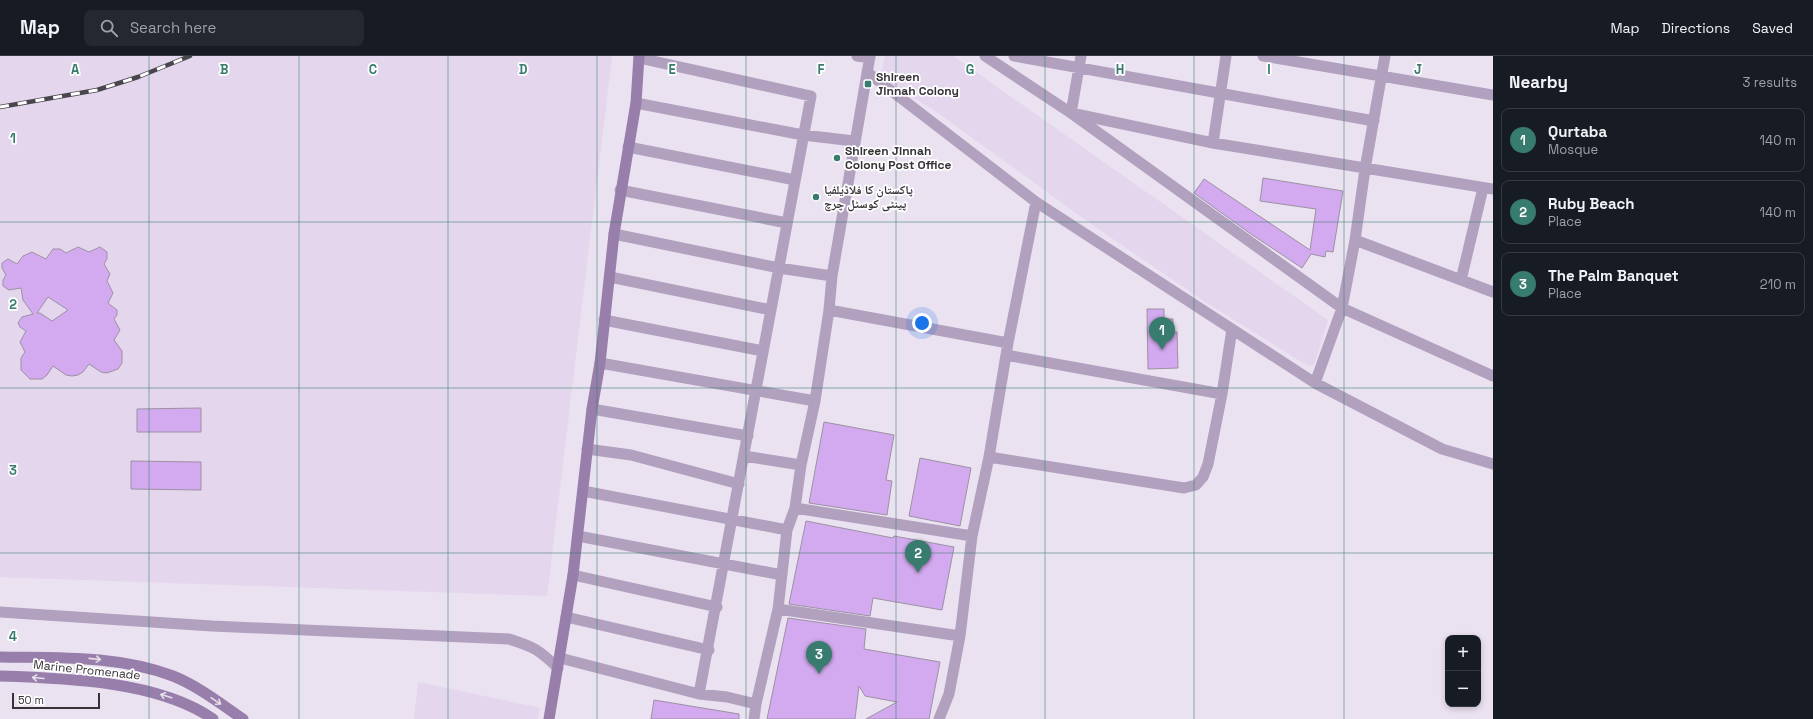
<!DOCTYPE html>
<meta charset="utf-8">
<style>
body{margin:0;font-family:"Space Grotesk","Noto Naskh Arabic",sans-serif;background:#242831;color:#f1f3f6}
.controls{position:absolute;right:12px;bottom:12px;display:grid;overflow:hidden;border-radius:8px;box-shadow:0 2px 6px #0003}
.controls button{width:36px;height:36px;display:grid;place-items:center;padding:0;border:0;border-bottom:1px solid #363941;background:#171b24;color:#f1f3f6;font:20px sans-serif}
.scale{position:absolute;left:12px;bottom:10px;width:88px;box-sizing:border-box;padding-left:4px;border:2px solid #363238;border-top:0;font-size:11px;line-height:14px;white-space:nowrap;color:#363238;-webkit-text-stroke:3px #fff;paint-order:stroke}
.you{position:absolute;left:922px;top:267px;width:14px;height:14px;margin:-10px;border:3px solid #fff;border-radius:50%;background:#1a73e8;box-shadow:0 0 0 6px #1a73e833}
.badge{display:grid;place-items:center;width:26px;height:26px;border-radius:50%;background:#387b6f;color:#fff;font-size:13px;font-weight:700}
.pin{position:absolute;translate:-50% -33px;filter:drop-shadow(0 1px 2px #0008)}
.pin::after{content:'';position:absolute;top:21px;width:14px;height:12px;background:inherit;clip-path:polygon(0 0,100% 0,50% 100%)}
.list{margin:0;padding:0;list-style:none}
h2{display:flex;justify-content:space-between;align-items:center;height:52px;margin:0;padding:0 16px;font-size:17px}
h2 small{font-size:13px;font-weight:400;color:#9ea1a6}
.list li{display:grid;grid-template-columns:26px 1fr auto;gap:12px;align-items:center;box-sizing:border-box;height:64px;margin:0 8px 8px;padding:0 8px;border:1px solid #363941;border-radius:8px}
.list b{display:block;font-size:15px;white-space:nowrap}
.list p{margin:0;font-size:13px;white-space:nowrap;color:#9ea1a6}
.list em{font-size:13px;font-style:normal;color:#9ea1a6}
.icon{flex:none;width:22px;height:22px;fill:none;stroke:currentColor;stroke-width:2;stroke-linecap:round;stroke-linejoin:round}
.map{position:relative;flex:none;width:1493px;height:663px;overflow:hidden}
header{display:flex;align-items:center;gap:24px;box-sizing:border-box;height:56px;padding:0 20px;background:#171b24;border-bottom:1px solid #363941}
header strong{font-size:19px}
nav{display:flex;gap:22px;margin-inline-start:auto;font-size:14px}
.search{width:280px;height:36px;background:#242831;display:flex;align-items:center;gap:10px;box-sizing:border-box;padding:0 14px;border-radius:8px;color:#9ea1a6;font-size:15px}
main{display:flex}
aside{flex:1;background:#171b24}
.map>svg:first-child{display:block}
.built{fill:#e3d6ed}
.building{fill:#d3aaef;stroke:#9b92a1;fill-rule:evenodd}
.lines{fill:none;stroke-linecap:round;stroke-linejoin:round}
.minor{stroke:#b1a0be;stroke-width:11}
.tertiary{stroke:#b1a0be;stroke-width:11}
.secondary{stroke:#987eaa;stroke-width:11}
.rail-casing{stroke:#4a464d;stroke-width:4.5}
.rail{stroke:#fff;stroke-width:3;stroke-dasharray:9;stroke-linecap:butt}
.oneway{stroke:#e5dfea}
.grid{fill:none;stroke:#387b6f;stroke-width:1;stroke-opacity:0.55}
.poi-dot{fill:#387b6f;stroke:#fff;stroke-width:1.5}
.labels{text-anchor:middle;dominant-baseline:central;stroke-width:3.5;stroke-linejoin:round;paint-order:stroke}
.poi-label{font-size:12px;font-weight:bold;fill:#363238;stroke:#fff;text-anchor:start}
.street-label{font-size:12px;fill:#363238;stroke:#fff}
.grid-label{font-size:13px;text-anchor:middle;font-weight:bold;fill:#387b6f;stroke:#fff;stroke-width:3.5;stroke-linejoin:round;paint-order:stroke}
</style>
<header>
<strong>Map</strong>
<div class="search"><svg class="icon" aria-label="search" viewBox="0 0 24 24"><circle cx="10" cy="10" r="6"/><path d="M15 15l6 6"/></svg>Search here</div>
<nav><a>Map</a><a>Directions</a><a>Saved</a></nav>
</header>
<main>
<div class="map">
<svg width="1493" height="663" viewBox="0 0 1493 663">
<rect width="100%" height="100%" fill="#eae1f1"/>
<path class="built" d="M0,0H612L547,540L0,521Z
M885,0H953L1328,264L1314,309L1308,310L1207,247L1094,170L931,52L883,24L881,21Z
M418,626L540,652L538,663H414Z"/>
<path class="building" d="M1263,122L1343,135L1333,196L1326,195L1325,201L1311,198L1302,212L1251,178L1194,137L1204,123L1310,194L1316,153L1260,145Z
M78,191L89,196L100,191L107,196V203L104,208L110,218L107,225L113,237L108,247L117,254V259L114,263L120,274L114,284L122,295V307L118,313L107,317L101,316L89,308L83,316L78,319L72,320L66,319L53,310L47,319L42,323H30L21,314V302L25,296L20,286L26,275L20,271L18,267L22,261L33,258L23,244L21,232L9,234L3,230V224L6,219L2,212V207L8,203L17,208L23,200L32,196L46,203L53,193H60L66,197ZM48,241L68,254L52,265L40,257H37Z
M1147,253H1164V263H1173V276H1177L1178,312L1148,313Z
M201,352V376H137V353Z
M824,366L894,379L886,424L892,425L887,459L809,447Z
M920,402L971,412L960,470L909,460Z
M131,405L201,406V434L131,433Z
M806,465L893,482L894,480L954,491L942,554L873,542L870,560L789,548Z
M788,562L866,573L864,593L940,606L929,663H866L897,646L865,640L859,630L855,663H767Z
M654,644L739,658V663H651Z"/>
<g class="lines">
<path class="minor" d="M857,0L870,2
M985,0L1071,57L1342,252L1493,320
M1014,0L1374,65
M1081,0L1071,57L1213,87L1493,133
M1263,0L1493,39
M639,2L811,40L699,638
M867,16L1036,146L1315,327L1442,393L1493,408
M636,47L803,79L854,85
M1213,87L1226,0
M628,91L795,124
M620,134L787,167
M614,178L779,212L832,220
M1355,184L1493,236
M610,221L771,254
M1461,224L1483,132
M829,254L1008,287
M604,264L763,295
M1006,299L1222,338
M600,307L815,345
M1315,327L1342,252L1355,184L1365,113L1385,0
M592,353L748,380
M587,393L631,399L739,428
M744,400L801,409
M989,401L1184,432L1196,429L1203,421L1208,408L1222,338L1232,273
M583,435L787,474
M795,452L972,480
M578,480L782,519
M573,519L717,551
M778,553L960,580
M566,561L709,594
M560,602L699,638L727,641L756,648
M754,663L756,648L778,553L787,474L795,452L801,409L815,345L829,254L832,220L870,0
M939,663L949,638L960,580L972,480L989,401L1008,287L1036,146"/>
<path class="tertiary" d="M0,556L212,570L509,583C534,591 538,593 558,612"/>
<path class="secondary" d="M0,601C58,602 117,599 173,620C198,630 221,648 243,663
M0,620C65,622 159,625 213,663
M549,663L573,519L592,353L600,307L614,178L636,47L639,0"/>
<defs>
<path id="rail" d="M0,51L97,34L138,21L190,0"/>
</defs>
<use href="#rail" class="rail-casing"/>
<use href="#rail" class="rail"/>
</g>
<defs><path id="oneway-shaft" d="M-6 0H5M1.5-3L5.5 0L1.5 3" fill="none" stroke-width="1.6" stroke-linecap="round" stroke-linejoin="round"/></defs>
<g class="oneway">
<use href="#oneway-shaft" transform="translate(95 603) rotate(6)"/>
<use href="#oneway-shaft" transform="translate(38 622) rotate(-175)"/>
<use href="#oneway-shaft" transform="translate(166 640) rotate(-163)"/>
<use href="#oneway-shaft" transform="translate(216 645) rotate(34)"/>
</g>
<path class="grid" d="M149,0V663M299,0V663M448,0V663M597,0V663M746,0V663M896,0V663M1045,0V663M1194,0V663M1344,0V663M0,166H1493M0,332H1493M0,497H1493"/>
<g class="poi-dot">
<rect x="864" y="24" width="8" height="8" rx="2"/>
<circle cx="837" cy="102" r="4"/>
<circle cx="816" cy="141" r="4"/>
</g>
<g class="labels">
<g class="poi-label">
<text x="876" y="21">Shireen<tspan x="876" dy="14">Jinnah Colony</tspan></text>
<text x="845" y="95">Shireen Jinnah<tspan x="845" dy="14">Colony Post Office</tspan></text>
<text x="824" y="134">پاکستان کا فلاڈیلفیا<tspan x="824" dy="14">پینٹی کوسٹل چرچ</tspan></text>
</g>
<g class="street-label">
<text transform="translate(87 614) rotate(6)">Marine Promenade</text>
</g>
</g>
<g class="grid-label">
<text x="75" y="18">A</text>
<text x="224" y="18">B</text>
<text x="373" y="18">C</text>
<text x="523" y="18">D</text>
<text x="672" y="18">E</text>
<text x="821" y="18">F</text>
<text x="970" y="18">G</text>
<text x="1120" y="18">H</text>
<text x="1269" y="18">I</text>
<text x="1418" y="18">J</text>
<text x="13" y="87">1</text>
<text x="13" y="253">2</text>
<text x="13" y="419">3</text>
<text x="13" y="585">4</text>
</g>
</svg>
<div class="controls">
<button>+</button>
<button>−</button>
</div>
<div class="scale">50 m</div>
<div class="you"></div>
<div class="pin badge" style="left:1162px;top:294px">1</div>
<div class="pin badge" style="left:918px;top:517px">2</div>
<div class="pin badge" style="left:819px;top:618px">3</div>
</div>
<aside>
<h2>Nearby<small>3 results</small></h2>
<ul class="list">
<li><span class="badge">1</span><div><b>Qurtaba</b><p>Mosque</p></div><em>140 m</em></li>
<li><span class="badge">2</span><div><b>Ruby Beach</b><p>Place</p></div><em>140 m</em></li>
<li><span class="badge">3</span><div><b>The Palm Banquet</b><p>Place</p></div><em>210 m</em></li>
</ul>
</aside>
</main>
